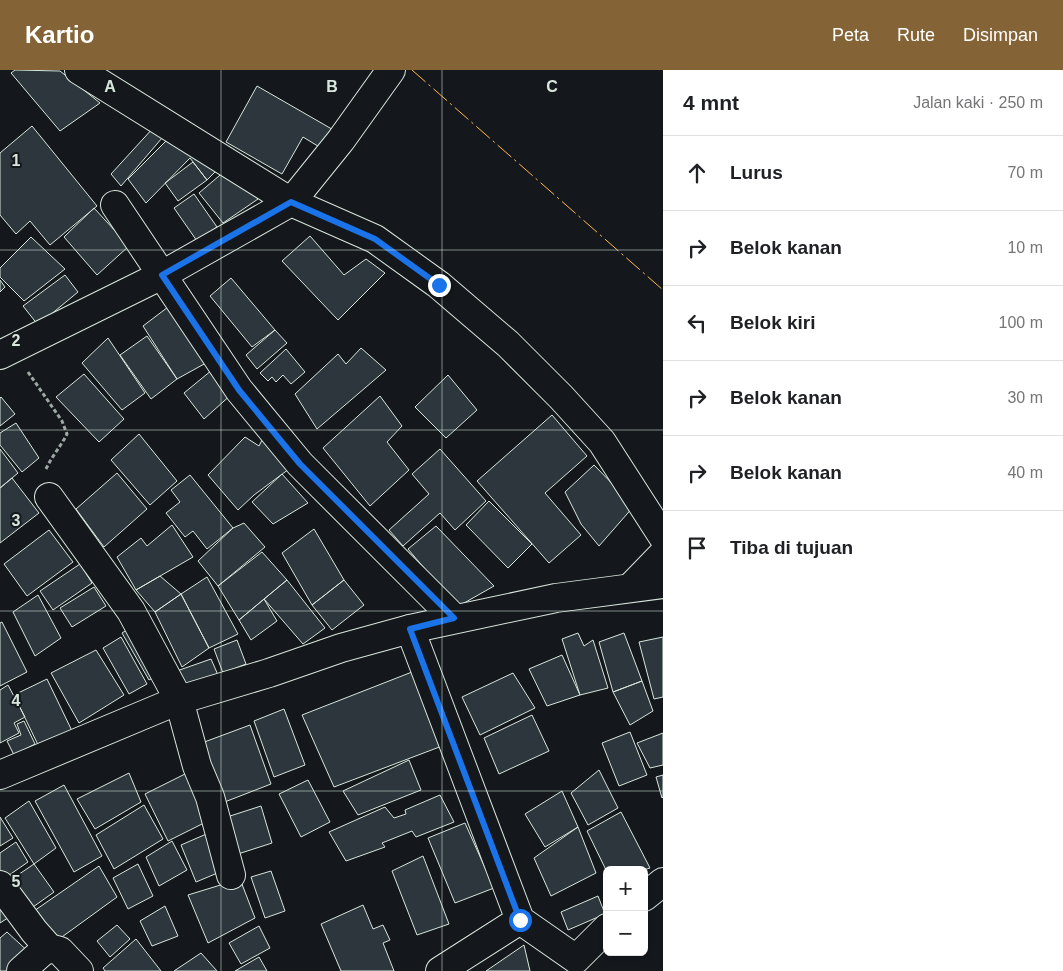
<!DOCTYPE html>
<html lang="id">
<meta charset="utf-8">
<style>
body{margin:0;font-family:Helvetica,sans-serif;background:#f6f6f6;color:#202124}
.controls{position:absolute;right:15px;bottom:15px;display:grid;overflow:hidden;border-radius:8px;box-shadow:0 1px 4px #0004}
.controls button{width:45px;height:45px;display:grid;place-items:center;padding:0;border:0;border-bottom:1px solid #e0e0e0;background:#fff;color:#202124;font:25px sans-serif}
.stop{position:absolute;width:15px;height:15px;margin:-11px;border:4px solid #1a73e8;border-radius:50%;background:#fff}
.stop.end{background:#1a73e8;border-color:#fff;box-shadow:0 1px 5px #0008}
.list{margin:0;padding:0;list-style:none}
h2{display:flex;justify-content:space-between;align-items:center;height:65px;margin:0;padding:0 20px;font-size:21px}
h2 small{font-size:16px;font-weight:400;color:#757577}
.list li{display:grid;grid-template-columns:32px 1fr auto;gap:15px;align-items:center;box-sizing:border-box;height:75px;padding:0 20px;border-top:1px solid #e0e0e0}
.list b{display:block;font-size:19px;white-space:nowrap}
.list em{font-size:16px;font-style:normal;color:#757577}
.icon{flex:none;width:28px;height:28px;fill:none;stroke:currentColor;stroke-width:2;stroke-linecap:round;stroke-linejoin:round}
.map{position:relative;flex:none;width:663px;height:901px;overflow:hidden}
header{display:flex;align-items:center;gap:30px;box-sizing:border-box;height:70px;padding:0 25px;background:#846436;color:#fff}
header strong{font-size:24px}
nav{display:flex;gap:28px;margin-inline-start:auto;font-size:18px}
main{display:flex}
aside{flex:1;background:#fff}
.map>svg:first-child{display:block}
.building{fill:#2c363c;stroke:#d8e6dc}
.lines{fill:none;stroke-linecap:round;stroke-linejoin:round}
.street-casing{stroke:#d8e6dc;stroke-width:30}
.secondary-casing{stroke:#d8e6dc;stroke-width:30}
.path{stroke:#9da8a2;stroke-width:3;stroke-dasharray:4 2.5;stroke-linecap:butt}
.street{stroke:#14181c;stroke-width:28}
.secondary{stroke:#14181c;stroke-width:28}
.power{stroke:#ffb74d;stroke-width:1;stroke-dasharray:18 4 2.5 4;stroke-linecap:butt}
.route{stroke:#1a73e8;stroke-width:6}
.grid{fill:none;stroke:#d8e6dc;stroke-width:1;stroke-opacity:0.55}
.grid-label{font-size:16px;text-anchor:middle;font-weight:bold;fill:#d8e6dc;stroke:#14181c;stroke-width:4;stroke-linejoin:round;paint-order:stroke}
</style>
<header>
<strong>Kartio</strong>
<nav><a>Peta</a><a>Rute</a><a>Disimpan</a></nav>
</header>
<main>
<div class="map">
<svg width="663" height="901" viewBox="0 0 663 901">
<rect width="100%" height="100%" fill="#14181c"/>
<path class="building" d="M15,0L60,1L100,33L60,61L11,3Z
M257,16L337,62L326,81L303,67L282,104L226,72Z
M32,56L97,136L50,175L30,151L16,164L0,145V83Z
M154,57L162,68L121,116L111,104Z
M171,66L220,97L207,110L190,88L146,133L128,109Z
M193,92L207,110L178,131L165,113Z
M226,100L258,129L223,153L199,123Z
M194,124L217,157L197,171L174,138Z
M94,138L129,176L97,205L64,167Z
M310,166L344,205L366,189L385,203L338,250L282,191Z
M31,167L65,199L24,231L0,207V198Z
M65,205L78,222L38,255L23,236Z
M231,208L275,260L252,277L210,226Z
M0,210L5,217L0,222Z
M176,231L215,288L177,309L143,256Z
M275,260L287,273L257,299L246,285Z
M147,266L177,309L151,329L120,285Z
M108,268L145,323L122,340L82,293Z
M361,278L386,300L317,359L295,324L338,284L346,294Z
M286,279L305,302L291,314L283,305L276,312L272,307L268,311L260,303Z
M212,300L233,323L204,349L184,323Z
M84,304L124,349L99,372L56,327Z
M448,305L477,340L446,368L415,337Z
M380,326L402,356L387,372L409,400L370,436L323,378Z
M1,327L15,344L0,356V328Z
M552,345L587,386L545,423L581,465L549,493L477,411Z
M16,353L39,388L22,402L0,375V363Z
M139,364L177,411L150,435L111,390Z
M245,367L259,376L263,368L289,399L254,425L238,440L208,405Z
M0,379L18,403L0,418Z
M440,379L486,431L455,460L440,443L403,476L389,460L429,424L412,404Z
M594,395L634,436L599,476L581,454L565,422Z
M117,403L147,439L104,477L76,439Z
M282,404L308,433L273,454L252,432Z
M190,405L233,458L207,479L193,461L185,467L166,443L180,432L171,420Z
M12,408L39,443L0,473V418Z
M489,431L532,474L508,498L466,455Z
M244,453L265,477L218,516L198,491L233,458Z
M172,455L193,487L136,520L117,487L141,468L147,476Z
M436,456L494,516L457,537L408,479Z
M314,459L344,510L312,535L282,483Z
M49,460L73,492L27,526L4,494Z
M262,482L287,510L239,550L218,516Z
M80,494L92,513L53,540L40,521Z
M160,506L181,524L155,542L136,520Z
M207,507L238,564L209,578L181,524Z
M287,510L325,558L303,574L264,529Z
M344,510L364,535L332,560L312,535Z
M94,517L106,536L72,557L60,538Z
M181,524L209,578L182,597L155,542Z
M38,525L61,568L35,586L13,542Z
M264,529L277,551L251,570L239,550Z
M2,552L27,602L0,616V553Z
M136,554L163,602L149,610L122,563Z
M578,563L584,576L593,570L608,618L580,625L562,569Z
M624,563L642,611L613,622L599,572Z
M121,567L147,614L129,624L103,578Z
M663,567V627L654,629L639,572Z
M237,570L246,594L223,603L214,579Z
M96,580L124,625L79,653L51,603Z
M562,585L580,625L547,636L529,599Z
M211,589L218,605L186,623L174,602Z
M412,602L442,676L334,717L302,645Z
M513,603L535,638L480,665L462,627Z
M47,609L73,663L40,679L14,625Z
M642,611L653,641L630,655L613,622Z
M8,615L25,647L14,653L19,663L0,673V620Z
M284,639L305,695L274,707L254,651Z
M532,645L549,681L499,704L484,668Z
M24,651L35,674L14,685L7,671L21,665L17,654Z
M250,655L271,714L222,733L199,674Z
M630,662L647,705L619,716L602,673Z
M663,663V695L650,698L637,673Z
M409,690L421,720L358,745L343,721Z
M599,700L618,738L588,755L571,723Z
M129,703L141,732L95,759L77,729Z
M187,703L210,750L168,771L145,724Z
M663,705V727L662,728L656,707Z
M308,710L330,752L301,767L279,724Z
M64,715L102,786L74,802L35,731Z
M562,721L578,757L545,777L525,744Z
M440,725L454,752L416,767L412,761L382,773L385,777L346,791L329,762L385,737L394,748L406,744L405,740Z
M29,731L56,778L34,794L5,748Z
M144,735L163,769L114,799L96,765Z
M261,736L272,773L238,784L227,747Z
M621,742L650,798L644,800H607V802L587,761Z
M0,747L13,768L0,776Z
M465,753L494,818L455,833L428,768Z
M578,757L596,803L551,826L534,788Z
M211,762L227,799L196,812L181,775Z
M172,771L187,800L159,816L146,787Z
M16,772L28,792L2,810L0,807V783Z
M423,786L449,854L417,865L392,801Z
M34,794L54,822L26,842L6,813Z
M138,794L153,826L128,839L113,808Z
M99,796L117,827L55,872L31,843Z
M271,801L285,841L265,848L251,807Z
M240,809L255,848L208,873L188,825Z
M0,823L14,844L0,853Z
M598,826L605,844L568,860L561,842Z
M363,835L373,859L383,855L390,870L383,873L394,901H341L321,854Z
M165,836L178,866L152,876L140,851Z
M117,855L130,869L110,887L97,871Z
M259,856L270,878L241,894L229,873Z
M7,862L32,885L11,901H0V868Z
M136,869L161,901H105L103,898Z
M524,875L530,901H486Z
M201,883L217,901H174Z
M259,887L267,901H235Z"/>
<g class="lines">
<defs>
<path id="street" d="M79,0L291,132L375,169L439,215L508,274L561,327L602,372L663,467
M115,135L239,320L300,394L454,548
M0,285L162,205L291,132L341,70L391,0
M49,427L131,541L179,630L197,696L210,727L231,805
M631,517L663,484
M410,559L520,850L440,901
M0,815L34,861L49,878L41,883L21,901
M644,827L663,812
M520,850L576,889L607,858
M49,878L60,881L79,901"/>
<path id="secondary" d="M0,705L179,630L269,603L341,578L410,559L556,528L663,514"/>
</defs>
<use href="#street" class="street-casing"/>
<use href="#secondary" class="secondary-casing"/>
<path class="path" d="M28,302L62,351L67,364C61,376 52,386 46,399"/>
<use href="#street" class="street"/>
<use href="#secondary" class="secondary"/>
<path class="power" d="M412,0L663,220"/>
</g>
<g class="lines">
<path class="route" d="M439,215L375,169L291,132L162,205L239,320L300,394L454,548L410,559L520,850"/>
</g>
<path class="grid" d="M221,0V901M442,0V901M0,180H663M0,360H663M0,541H663M0,721H663"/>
<g class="grid-label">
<text x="110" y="22">A</text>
<text x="332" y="22">B</text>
<text x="552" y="22">C</text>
<text x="16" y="96">1</text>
<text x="16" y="276">2</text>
<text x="16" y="456">3</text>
<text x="16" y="636">4</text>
<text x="16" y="817">5</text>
</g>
</svg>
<div class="controls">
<button>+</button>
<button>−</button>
</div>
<div class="stop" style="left:520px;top:850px"></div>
<div class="stop end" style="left:439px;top:215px"></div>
</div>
<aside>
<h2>4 mnt<small>Jalan kaki · 250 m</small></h2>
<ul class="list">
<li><svg class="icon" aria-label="ahead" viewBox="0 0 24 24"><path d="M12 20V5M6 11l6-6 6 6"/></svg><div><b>Lurus</b></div><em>70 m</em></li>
<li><svg class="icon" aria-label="right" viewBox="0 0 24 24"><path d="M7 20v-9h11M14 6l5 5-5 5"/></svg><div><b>Belok kanan</b></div><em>10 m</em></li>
<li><svg class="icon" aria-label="left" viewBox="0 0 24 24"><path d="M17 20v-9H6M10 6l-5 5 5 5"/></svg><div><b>Belok kiri</b></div><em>100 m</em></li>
<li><svg class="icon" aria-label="right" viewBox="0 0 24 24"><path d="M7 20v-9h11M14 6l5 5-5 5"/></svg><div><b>Belok kanan</b></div><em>30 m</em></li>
<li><svg class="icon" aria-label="right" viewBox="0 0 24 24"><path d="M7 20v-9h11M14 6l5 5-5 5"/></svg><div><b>Belok kanan</b></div><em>40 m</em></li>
<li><svg class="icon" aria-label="arrive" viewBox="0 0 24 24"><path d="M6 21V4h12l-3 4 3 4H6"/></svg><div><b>Tiba di tujuan</b></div></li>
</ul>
</aside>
</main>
